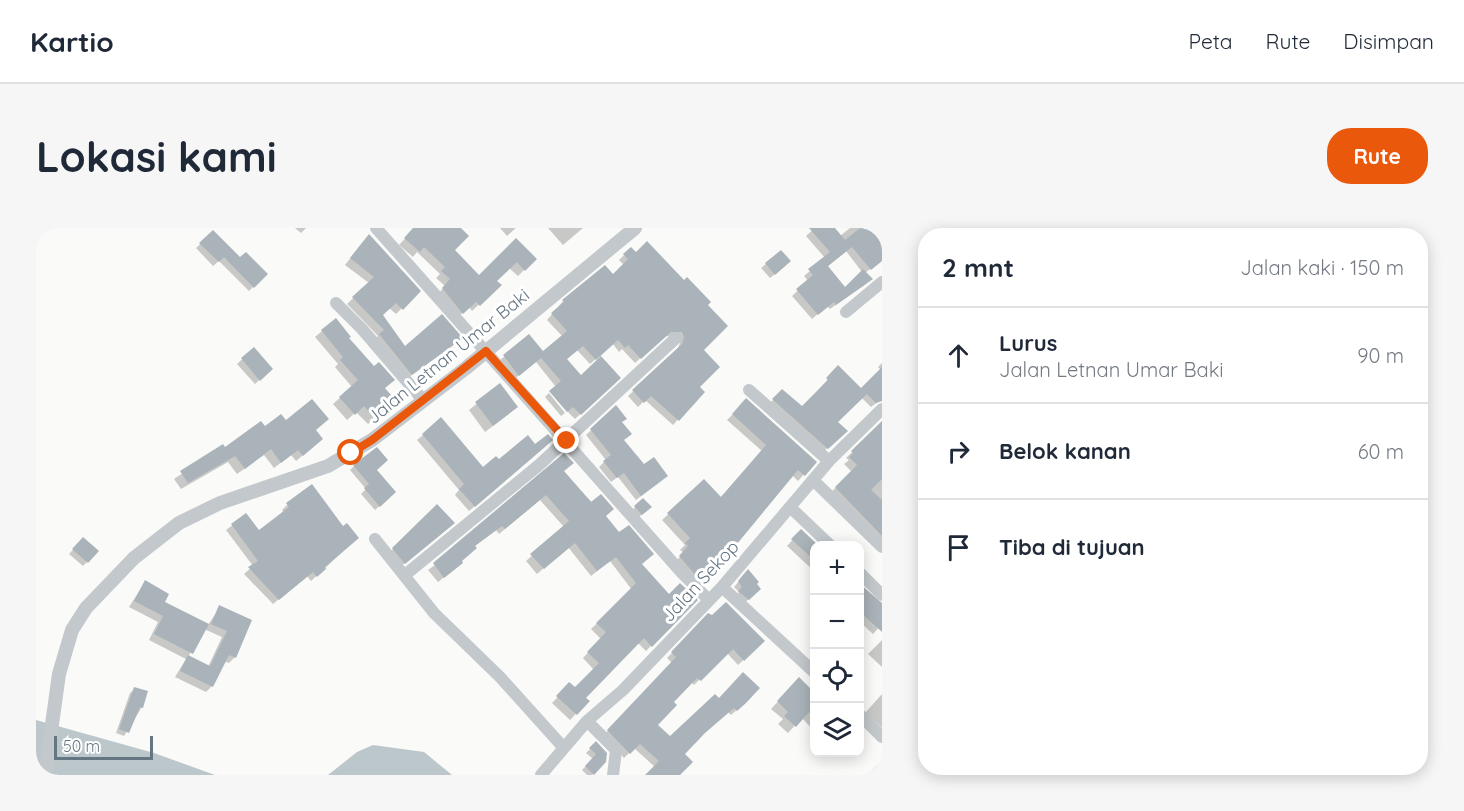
<!DOCTYPE html>
<html lang="id">
<meta charset="utf-8">
<style>
body{margin:0;font-family:Quicksand,sans-serif;background:#f6f6f7;color:#1f2937}
.controls{position:absolute;right:18px;bottom:18px;display:grid;overflow:hidden;border-radius:12px;box-shadow:0 3px 15px #0003}
.controls button{width:54px;height:54px;display:grid;place-items:center;padding:0;border:0;border-bottom:2px solid #e0e1e3;background:#fff;color:#1f2937;font:30px sans-serif}
.scale{position:absolute;left:18px;bottom:15px;width:99px;box-sizing:border-box;padding-left:6px;border:3px solid #657683;border-top:0;font-size:16px;line-height:21px;white-space:nowrap;color:#657683;-webkit-text-stroke:4px #fff;paint-order:stroke}
.stop{position:absolute;width:18px;height:18px;margin:-14px;border:4px solid #ea580c;border-radius:50%;background:#fff}
.stop.end{background:#ea580c;border-color:#fff;box-shadow:0 2px 6px #0008}
.list{margin:0;padding:0;list-style:none}
h2{display:flex;justify-content:space-between;align-items:center;height:78px;margin:0;padding:0 24px;font-size:26px}
h2 small{font-size:20px;font-weight:400;color:#747a83}
.list li{display:grid;grid-template-columns:39px 1fr auto;gap:18px;align-items:center;box-sizing:border-box;height:96px;padding:0 24px;border-top:2px solid #e0e1e3}
.list b{display:block;font-size:22px;white-space:nowrap}
.list p{margin:0;font-size:20px;white-space:nowrap;color:#747a83}
.list em{font-size:20px;font-style:normal;color:#747a83}
.icon{flex:none;width:33px;height:33px;fill:none;stroke:currentColor;stroke-width:2;stroke-linecap:round;stroke-linejoin:round}
.map{position:relative;flex:none;width:846px;height:547px;overflow:hidden;border-radius:24px}
header{display:flex;align-items:center;gap:36px;box-sizing:border-box;height:84px;padding:0 30px;background:#fff;border-bottom:2px solid #e0e1e3}
header strong{font-size:28px}
nav{display:flex;gap:33px;margin-inline-start:auto;font-size:21px}
.intro{display:flex;align-items:center;justify-content:space-between;box-sizing:border-box;height:144px;padding:0 36px}
h1{margin:0;font-size:42px}
.button{padding:15px 27px;border-radius:24px;background:#ea580c;color:#fff;font-size:21px;font-weight:700}
main{display:flex;gap:36px;padding:0 36px}
aside{flex:1;background:#fff;border-radius:24px;box-shadow:0 3px 15px #0003}
.map>svg:first-child{display:block}
.water{fill:#bbc7cb}
.shadow{fill:#0003;fill-rule:evenodd}
.building{fill:#aab3b9}
.lines{fill:none;stroke-linecap:round;stroke-linejoin:round}
.minor{stroke:#c3c8cc;stroke-width:12}
.tertiary{stroke:#c3c8cc;stroke-width:14}
.route{stroke:#ea580c;stroke-width:8}
.labels{text-anchor:middle;dominant-baseline:central;stroke-width:6;stroke-linejoin:round;paint-order:stroke}
.street-label{font-size:18px;fill:#657683;stroke:#fff}
</style>
<header>
<strong>Kartio</strong>
<nav><a>Peta</a><a>Rute</a><a>Disimpan</a></nav>
</header>
<div class="intro"><h1>Lokasi kami</h1><a class="button">Rute</a></div>
<main>
<div class="map">
<svg width="846" height="547" viewBox="0 0 846 547">
<rect width="100%" height="100%" fill="#fafaf8"/>
<path class="water" d="M0,492L118,525L179,547H0Z
M337,517L388,524L416,547H292L321,524Z"/>
<path class="shadow" d="M259,0H270L265,5Z
M379,0H423L417,22L443,49L480,12L499,31L482,48L473,40L460,53L457,63L436,83L433,79L420,91L401,67L409,58L400,50L404,46L381,24L377,29L363,17Z
M464,0H480L471,8Z
M512,0H547L527,17Z
M779,0H797L804,8L814,0H846V32L829,45L830,56L794,81L791,78L776,91L756,68L772,53L768,48L789,30L770,8ZM810,23L826,44L809,61L791,39Z
M177,4L204,31L230,46L213,63L183,33L177,38L160,20Z
M327,14L383,63L360,86L353,80L345,88L369,120L419,116L370,151L338,113L342,108L311,76L333,55L309,37Z
M744,24L749,38L734,50L725,40Z
M588,27L670,77L662,159L667,164L637,197L609,172L602,179L592,168L641,122L644,115L640,109L628,108L599,135L586,121L583,124L577,116L554,136L541,122L530,132L545,150H583L539,191L531,183L520,159L500,134L477,152L463,133L493,108L507,125L527,109L511,92L527,73L577,48L588,37L583,32Z
M299,92L347,161L351,179L332,196L320,184L311,192L297,176L316,159L299,139L302,136L279,109Z
M217,121L235,141L219,156L201,136Z
M846,135V171L835,179L825,169L800,194L809,203L785,226L731,178L746,163L766,180L802,140L825,162L845,142L842,139Z
M464,157L473,186L449,204L433,182Z
M513,165L529,185L525,188L509,169Z
M710,173L779,234L762,253L756,247L690,327L671,346L668,344L657,355L638,335L648,325L644,322L649,317L626,292L668,253L684,270L726,223L691,192Z
M580,179L587,212L608,238L625,253L600,272L582,249L575,254L563,239L570,232L550,207Z
M405,192L447,241L498,218H510L433,283L419,267L423,262L381,212Z
M250,195L278,203L279,217L260,233L255,227L238,240L228,227L201,246L192,234L145,261L138,251L187,218L189,222Z
M846,195V318L794,265L816,244L808,236L813,232L810,230Z
M318,238L339,242L354,269L339,282L325,266L330,261L314,242Z
M527,244L569,288L604,336L633,369L660,372L610,423L601,414L548,470L552,473L534,492L516,475L533,457L539,461L558,442L547,430L565,411L555,401L596,362L574,333L555,348L532,319L501,346L490,333L528,299L504,272L463,306L460,302L437,318L420,340L402,354L392,342Z
M276,258L316,315L275,353L271,348L237,376L208,346L217,338L190,302L210,287L223,304L248,285L246,282L251,277Z
M607,272L614,279L601,291L594,284Z
M401,278L413,299L364,339L353,325Z
M765,303L778,317V343L751,318Z
M47,311L51,334L47,338L33,326Z
M708,347L719,366L707,376L699,368L703,364L698,359Z
M109,354L127,374L172,397L184,379L199,429L193,435L188,433L176,458L170,464L139,449L150,431L113,412L122,394L93,379ZM168,401L186,409L172,439L152,429Z
M824,357L846,379V396L837,406L824,394Z
M673,387L727,413L702,437L691,425L658,457L655,454L635,474L620,497L634,511L679,468L703,480L695,487L692,484L619,539L598,520L588,530L567,508L636,435L631,430Z
M846,412V439L832,426Z
M763,451L778,466V503L766,490L752,505L742,496L747,491L735,481Z
M99,461L106,479L88,508L80,505L94,465Z
M846,466V500L829,485Z
M560,515L569,533L556,547H551L546,542L557,531L550,525Z"/>
<path class="building" d="M377,0H425L433,8L419,22L443,47L480,10L501,31L489,43L481,34L461,53L466,57L444,78L440,74L427,86L406,60L414,51L405,43L409,39L388,19L384,24L368,10Z
M773,0H799L809,12L824,0H846V33L835,42L816,19L792,38L809,59L827,41L837,51L800,77L798,74L782,87L760,61L777,47L772,41L794,24Z
M177,2L204,29L210,24L232,46L218,60L188,29L183,34L163,15Z
M333,6L385,63L367,82L360,75L347,87L369,118L406,86L427,110L376,147L343,106L348,102L316,69L338,49L314,30Z
M611,13L648,52L651,49L675,74L672,77L692,98L668,122L684,139L664,159L669,164L643,193L615,168L608,175L596,162L646,116L648,109L646,104H635L605,131L592,117L589,120L582,112L560,132L547,118L531,131L545,147L565,128L585,150L545,187L537,179L531,184L513,163L525,153L505,130L483,148L467,127L493,106L507,123L531,103L515,85L528,74L526,72L569,37L577,46L592,31L587,26L595,19L600,24Z
M745,22L755,33L739,47L729,35Z
M300,90L315,109L313,110L338,138L343,134L359,152L349,160L360,173L339,191L328,178L319,187L303,169L322,152L304,132L307,129L285,102Z
M218,119L237,141L224,153L205,130Z
M802,137L831,166L802,194L812,203L792,221L736,171L746,161L766,178L792,152L790,150Z
M846,139V173L840,175L825,160Z
M464,155L482,179L457,198L439,174Z
M710,170L781,234L769,248L762,242L691,328L663,351L643,328L652,318L649,315L654,310L631,285L668,251L685,269L730,217L696,186Z
M276,171L293,191L280,202L287,211L267,228L262,222L245,235L235,221L209,241L199,228L152,255L144,243L187,216L189,219L225,193L229,198L245,186L250,192Z
M580,177L591,191L586,194L596,206L588,212L608,236L618,229L632,248L605,268L588,245L581,250L567,233L575,227L554,201Z
M405,189L447,239L460,228L463,231L492,207L499,216L512,206L517,212L439,279L423,261L428,256L386,206Z
M846,193V251L835,262L846,272V308L799,259L821,237L813,229L817,225L815,223Z
M341,219L352,232L341,242L360,264L344,279L328,260L333,256L317,237Z
M528,225L538,235L528,243L555,274L565,266L578,281L570,288L583,304L593,297L618,326L606,336L633,366L644,355L662,372L616,419L608,410L550,470L554,473L541,487L520,468L533,454L539,459L563,435L551,424L570,404L560,395L600,355L580,329L561,343L539,315L508,341L494,326L533,293L510,267L469,301L466,298L439,318L441,320L426,333L427,335L408,350L397,335Z
M276,256L307,298L311,295L323,310L289,339L290,341L281,349L277,344L243,372L212,339L222,333L195,296L210,285L223,302L253,279L250,275Z
M607,270L616,279L606,287L598,278Z
M401,276L419,295L369,336L356,320Z
M765,301L783,318H778V332L755,311Z
M47,309L63,323L52,335L36,321Z
M712,341L723,354L721,356L725,361L713,372L702,363L706,359L702,353Z
M109,352L133,366L129,374L173,396L157,426L118,406L127,388L98,373Z
M824,356L846,375V404L824,384Z
M690,374L729,413L708,433L697,421L665,453L661,450L638,474L641,477L622,497L634,508L679,466L683,470L707,444L724,460L710,475L701,483L698,480L669,505L649,526L657,534L644,547H609L623,533L604,516L594,526L571,502L640,429L635,424L672,385L676,387Z
M183,377L216,392L200,430L193,427L177,459L144,443L152,427L174,438L191,403L175,396Z
M763,449L778,464V490L773,484L760,499L748,488L752,484L741,473Z
M98,459L112,463L107,480L104,479L93,505L83,501Z
M560,513L571,525L570,534L558,547L549,538L560,526L553,520Z"/>
<g class="lines">
<path class="minor" d="M340,0L646,345L672,371
M300,75L326,101L387,172
M810,84L846,54
M713,162L793,233
M777,252L846,319
M755,280L794,317
M339,311L398,385L464,449L527,519
M824,345L846,367
M369,347L503,237L640,110
M686,359L778,444
M824,487L846,509
M551,493L580,522L577,547
M505,547L551,493L587,462L686,359L793,233L846,181
M840,547L846,541"/>
<path class="tertiary" d="M9,547L23,446L36,402L50,380L98,330L143,295L184,275L292,238L336,212L430,140L599,0"/>
</g>
<g class="lines">
<path class="route" d="M315,225L336,212L450,123L531,213"/>
</g>
<g class="labels">
<g class="street-label">
<text transform="translate(412 128) rotate(-39)">Jalan Letnan Umar Baki</text>
<text transform="translate(664 353) rotate(-47)">Jalan Sekop</text>
</g>
</g>
</svg>
<div class="controls">
<button>+</button>
<button>−</button>
<button><svg class="icon" aria-label="locate" viewBox="0 0 24 24"><circle cx="12" cy="12" r="6"/><path d="M12 2v4M12 18v4M2 12h4M18 12h4"/></svg></button>
<button><svg class="icon" aria-label="layers" viewBox="0 0 24 24"><path d="M12 4l9 5-9 5-9-5zM3 14l9 5 9-5"/></svg></button>
</div>
<div class="scale">50 m</div>
<div class="stop" style="left:315px;top:225px"></div>
<div class="stop end" style="left:531px;top:213px"></div>
</div>
<aside>
<h2>2 mnt<small>Jalan kaki · 150 m</small></h2>
<ul class="list">
<li><svg class="icon" aria-label="ahead" viewBox="0 0 24 24"><path d="M12 20V5M6 11l6-6 6 6"/></svg><div><b>Lurus</b><p>Jalan Letnan Umar Baki</p></div><em>90 m</em></li>
<li><svg class="icon" aria-label="right" viewBox="0 0 24 24"><path d="M7 20v-9h11M14 6l5 5-5 5"/></svg><div><b>Belok kanan</b></div><em>60 m</em></li>
<li><svg class="icon" aria-label="arrive" viewBox="0 0 24 24"><path d="M6 21V4h12l-3 4 3 4H6"/></svg><div><b>Tiba di tujuan</b></div></li>
</ul>
</aside>
</main>
